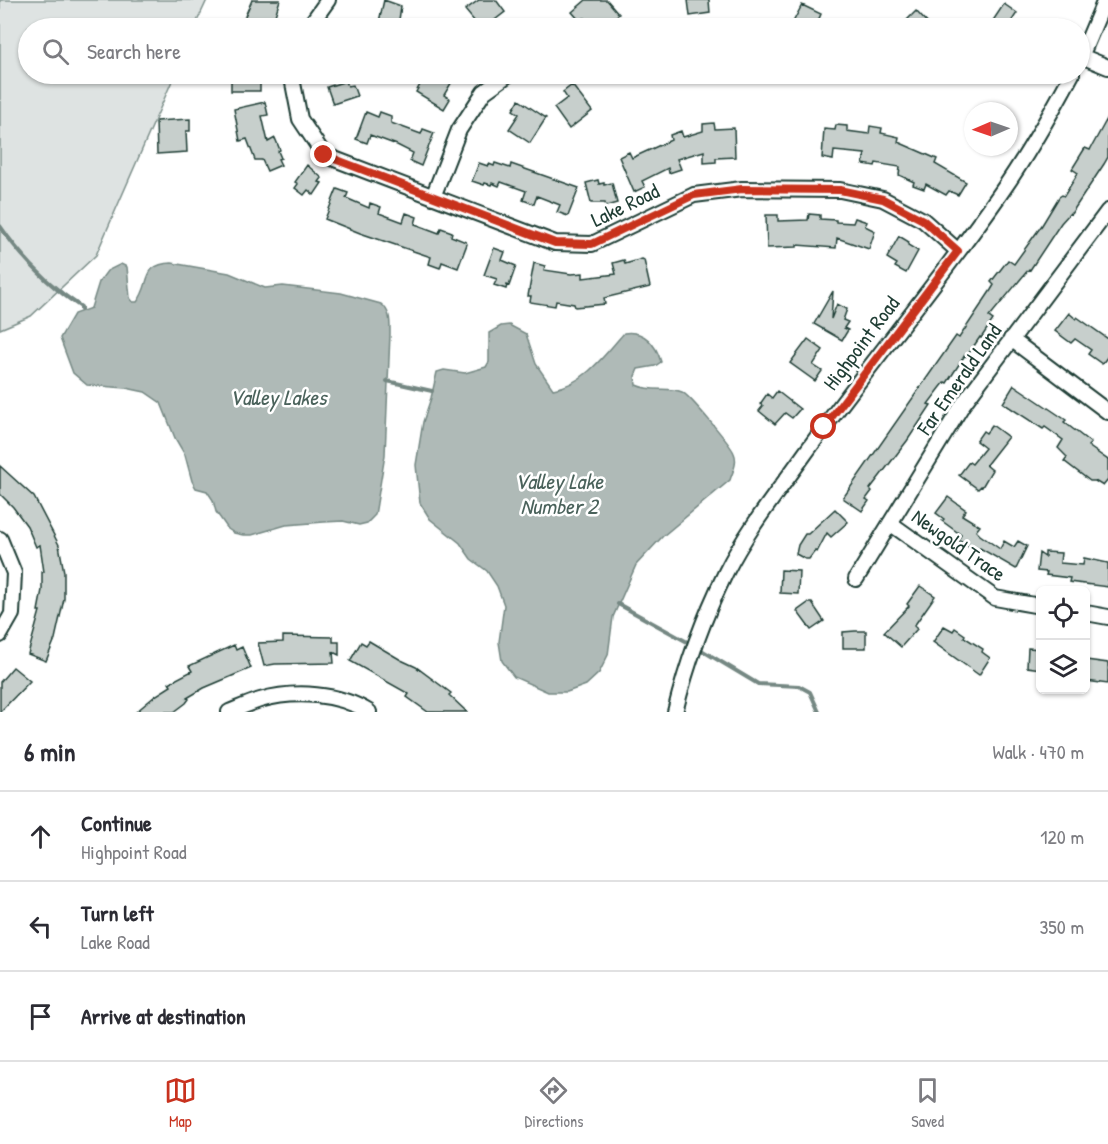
<!DOCTYPE html>
<meta charset="utf-8">
<style>
body{margin:0;font-family:"Patrick Hand",sans-serif;background:#f2f2f3;color:#2b2b33}
.controls{position:absolute;right:18px;bottom:18px;display:grid;overflow:hidden;border-radius:9px;box-shadow:0 2px 4px #0004}
.controls button{width:54px;height:54px;display:grid;place-items:center;padding:0;border:0;border-bottom:2px solid #e1e1e2;background:#fff;color:#2b2b33;font:30px sans-serif}
.compass{position:absolute;left:964px;top:102px;width:54px;height:54px;border-radius:50%;background:#fff;box-shadow:0 2px 4px #0004;rotate:268deg}
.stop{position:absolute;width:18px;height:18px;margin:-14px;border:4px solid #c8321e;border-radius:50%;background:#fff}
.stop.end{background:#c8321e;border-color:#fff;box-shadow:0 2px 6px #0008}
.list{margin:0;padding:0;list-style:none}
h2{display:flex;justify-content:space-between;align-items:center;height:78px;margin:0;padding:0 24px;font-size:26px}
h2 small{font-size:20px;font-weight:400;color:#7c7c81}
.list li{display:grid;grid-template-columns:39px 1fr auto;gap:18px;align-items:center;box-sizing:border-box;height:90px;padding:0 24px;border-top:2px solid #e1e1e2}
.list b{display:block;font-size:22px;white-space:nowrap}
.list p{margin:0;font-size:20px;white-space:nowrap;color:#7c7c81}
.list em{font-size:20px;font-style:normal;color:#7c7c81}
.icon{flex:none;width:33px;height:33px;fill:none;stroke:currentColor;stroke-width:2;stroke-linecap:round;stroke-linejoin:round}
.map{position:relative;flex:none;width:1108px;height:712px;overflow:hidden}
.search{position:absolute;background:#fff;box-shadow:0 2px 4px #0004;left:18px;right:18px;top:18px;height:66px;display:flex;align-items:center;gap:15px;box-sizing:border-box;padding:0 21px;border-radius:33px;color:#7c7c81;font-size:22px}
.sheet{height:348px;background:#fff}
nav{display:flex;justify-content:space-around;align-items:center;box-sizing:border-box;height:84px;border-top:2px solid #e1e1e2;background:#fff;font-size:16px;color:#7c7c81}
nav a{display:grid;justify-items:center;gap:3px}
nav .on{color:#c8321e}
.map>svg:first-child{display:block}
.green{fill:#dee3e2;stroke:#7e908b;stroke-width:1.5}
.water{fill:#afbab7;stroke:#758883;stroke-width:1.5}
.lines{fill:none;stroke-linecap:round;stroke-linejoin:round}
.stream{stroke:#758883;stroke-width:4}
.building{fill:#c7cfcc;stroke:#1f3d34;stroke-width:1.5}
.minor-casing{stroke:#1f3d34;stroke-width:18}
.minor{stroke:#fff;stroke-width:14}
.route{stroke:#c8321e;stroke-width:8}
.labels{text-anchor:middle;dominant-baseline:central;stroke-width:5;stroke-linejoin:round;paint-order:stroke}
.street-label{font-size:21px;fill:#1f3d34;stroke:#fff}
.water-label{font-size:22px;font-style:italic;fill:#4a625b;stroke:#fff}
</style>
<div class="map">
<svg width="1108" height="712" viewBox="0 0 1108 712">
<rect width="100%" height="100%" fill="#fff"/>
<filter id="ink" filterUnits="userSpaceOnUse"><feTurbulence type="fractalNoise" baseFrequency=".0167" numOctaves="2"/><feDisplacementMap in="SourceGraphic" scale="12" xChannelSelector="R" yChannelSelector="G"/><feConvolveMatrix kernelMatrix="1 2 1 2 8 2 1 2 1" color-interpolation-filters="sRGB"/></filter>
<g filter="url(#ink)">
<path class="green" d="M0,0H207L194,28H28V74H175L96,255L31,316L0,329Z"/>
<path class="water" d="M172,263L229,273L265,288L283,286L341,293L381,304C391,311 390,323 390,334L385,455L375,515L367,523L359,525L343,521L324,522L286,525L252,535H243L234,533L228,529L216,512L213,500L207,491L196,488L192,481L185,455L175,438L161,403L145,392L126,388L87,385L73,373L60,338L74,314L91,308L99,282L107,271L121,264L127,267L130,298L133,302H137C152,283 140,264 172,263Z
M509,325L526,334L536,364L553,389C583,385 605,355 624,333C644,330 656,344 661,362L655,366L638,369L635,376L636,385C653,393 667,386 682,392C689,395 731,445 734,453C738,462 733,471 730,480L663,536L636,565L613,617L608,655L599,673L586,685L567,692H548L514,677L502,661L499,642L504,605L497,586L487,571L471,559L460,543L430,519L420,503L416,465L423,422L431,398L437,372L444,370L465,373L486,367L489,362V333L501,326Z"/>
<g class="lines">
<path class="stream" d="M0,226C22,258 49,286 81,307V310
M387,381L432,391
M618,604L691,644
M698,648L758,684L799,686L810,692L819,712"/>
</g>
<path class="building" d="M252,0H280L271,28H246L247,25L242,23Z
M384,0L401,6L399,20L418,27V28H386L378,26Z
M479,0H496L505,12L491,23L495,28H480L465,10Z
M586,0H607L619,14L602,28H593L584,18L580,21L572,12Z
M688,0H709L710,13L690,16Z
M1004,4L1017,13L1007,28H988Z
M802,5L821,14L815,28H790Z
M916,11L932,28H915L907,20Z
M231,74H260V91H231Z
M426,74H443L453,80L444,95L450,99L444,109L416,92Z
M346,81L348,86L353,85L357,96L333,104L327,87Z
M572,85L592,111L569,129L554,108L567,98L563,92Z
M519,100L546,118L530,143L509,129L519,114L513,110Z
M265,102L268,115L262,116L268,142L275,138L280,150L278,151L281,158L278,159L281,165L267,171L262,160H255L247,139L240,141L234,109Z
M366,112L378,117L380,112L391,116V123L421,134L423,129L434,133L421,166L410,161L413,153L397,145L370,135L367,143L356,139Z
M1108,117V157L1104,164L1071,214L1070,213L1061,223L1030,270L1029,269L989,317L993,320L981,338L980,337L967,356L965,355L947,383L945,382L941,387L928,404L931,405L907,441L870,489L872,491L866,499L869,501L862,511L843,498L956,336L959,338L991,290L994,285L991,282L1008,260L1014,264L1042,225L1059,197L1062,195L1064,196L1078,173L1072,169L1085,148L1090,150L1091,148Z
M190,119V131H186L187,152L157,154L156,121Z
M714,123L715,129L734,128L735,157L716,158V162L704,163V151L677,159L681,169L669,173L668,168L642,181L645,187L634,192L619,157L629,152L632,158L671,140L670,135L681,131L683,137L703,131V124Z
M836,125L847,126V131L869,134L870,126L882,128L881,133L899,137L898,142L937,159L935,164L966,182L958,195L949,191L946,195L926,184L924,189L913,185L914,182L899,175L900,167L876,163L875,166L863,164L865,154L834,151L833,160L822,158L824,129L835,130Z
M479,163L488,166L489,164L494,166L495,163L510,168L511,164L579,188L568,216L557,212L560,205L537,196L534,204L523,200L526,191L501,182L499,186L492,183L491,185L485,183L484,185L472,181Z
M307,165L322,178L319,182L322,183L314,195L308,190L304,195L295,188L298,184L295,182Z
M598,180L599,184L604,183V185L612,183L617,203L606,206L605,203H591L586,183Z
M337,189L348,193L346,198L369,208L370,203L381,207L379,213L403,222L406,213L417,217L415,224L439,233L441,228L452,232L451,236L466,242L467,244L458,268L442,262L440,268L429,264L431,257L360,233L325,219Z
M809,214L820,215V219L836,220V222L853,223L855,218L867,222L865,226L875,231L869,249L837,238L836,248L797,245V247L767,248L766,215H778V221L808,220Z
M899,236L909,242L908,245L918,251L906,273L895,267L897,264L887,258Z
M494,248L505,252L502,260L516,266L509,286L507,285L506,289L494,285L497,279L484,275Z
M642,259L644,260L650,287L604,298L605,304L575,307L574,304L556,301L555,306L530,302L531,296H528L534,263L545,266L544,270L571,274L583,273V278L616,274L613,263L624,260L625,264Z
M833,291L831,319L837,304L847,309L843,320L848,322L844,328L848,330L842,340L814,324Z
M1069,313L1076,319L1077,317L1108,339V356L1102,364L1088,354L1091,350L1075,339L1071,343L1055,331Z
M808,339L823,350L813,365L822,371L815,381L790,363Z
M1014,385L1066,420L1064,422L1091,443L1088,446L1108,460V480L1103,486L1095,481H1090L1064,461L1067,457L1058,448L1063,440L1045,427L1043,429L1003,403Z
M777,391L800,409L792,418L785,413L775,424L759,411L763,406L760,404L767,394L772,398Z
M992,425L1008,437L986,465L992,470L982,487L981,486L978,489L959,475L969,462L972,464L985,448L976,441L983,431L986,433Z
M0,466L34,497L59,545L64,572V599L55,639L46,661L28,654L40,611H38L42,590V572H44L40,545L36,547L27,526L13,507L0,494Z
M948,497L966,510L962,515L980,526L976,531L980,535L1000,549L1004,541L1014,547L1018,541L1027,546L1016,569L980,548L978,553L958,540L961,535L942,521L944,519L936,513Z
M835,509L848,522L831,537L827,533L817,552L815,551L809,559H805L796,554L798,545L805,534H808Z
M1045,552L1061,553L1060,563L1083,565L1084,558L1108,563V587L1069,582L1070,578L1046,575L1047,572L1037,571L1039,553L1045,557Z
M781,570L799,571L798,594L780,593Z
M920,586L935,596L914,626L917,629L901,647L884,632L909,606L907,604Z
M808,603H812L824,621L811,630L797,611Z
M944,626L953,631L955,628L965,635L964,637L983,649L982,652L990,658L979,675L933,642Z
M855,631H866V648H843V632Z
M283,636L333,637V642H339V655L333,652L334,663L275,664L264,666L258,643L283,642Z
M369,641L401,660L416,667L451,693L449,695L467,712H428L407,697L409,694L350,661L361,642L366,645Z
M234,645L236,650L242,647L251,668L204,688L187,698L189,699L186,703L174,712H136L155,696L171,686L169,683L192,671L189,666Z
M1028,648L1041,649V669L1027,667Z
M1086,660L1108,663V684L1086,681Z
M13,667L30,681L0,712V682Z"/>
<g class="lines">
<defs>
<path id="minor" d="M308,28L328,0
M1081,56L1108,67
M1080,59L1105,0
M293,74L292,78L300,119L324,155L555,243L592,244L694,195L742,189L840,190L883,199L923,220L958,251
M433,197L459,130L484,92L509,74
M1011,339L1108,412
M890,523L995,598L1040,606
M0,539L14,573L12,614L0,635
M856,579L963,404L1108,211
M1086,613L1108,617
M229,712C239,708 250,703 260,700C295,690 339,693 369,712
M675,712C687,663 704,617 726,572C747,530 777,493 804,455C867,367 938,283 1000,194C1027,156 1050,115 1072,74"/>
</defs>
<use href="#minor" class="minor-casing"/>
<use href="#minor" class="minor"/>
</g>
</g>
<g class="lines" filter="url(#ink)">
<path class="route" d="M324,155L555,243L592,244L694,195L742,189L840,190L883,199L923,220L958,251L824,427"/>
</g>
<g class="labels">
<g class="street-label">
<text transform="translate(625 205) rotate(-26)">Lake Road</text>
<text transform="translate(861 343) rotate(-53)">Highpoint Road</text>
<text transform="translate(959 379) rotate(-55)">Far Emerald Land</text>
<text transform="translate(959 545) rotate(35)">Newgold Trace</text>
</g>
<g class="water-label">
<text x="278" y="397">Valley Lakes</text>
<text x="559" y="481">Valley Lake<tspan x="559" dy="25">Number 2</tspan></text>
</g>
</g>
</svg>
<div class="controls">
<button><svg class="icon" aria-label="locate" viewBox="0 0 24 24"><circle cx="12" cy="12" r="6"/><path d="M12 2v4M12 18v4M2 12h4M18 12h4"/></svg></button>
<button><svg class="icon" aria-label="layers" viewBox="0 0 24 24"><path d="M12 4l9 5-9 5-9-5zM3 14l9 5 9-5"/></svg></button>
</div>
<svg class="compass" viewBox="-18 -18 36 36"><path d="M0-13l5 13h-10z" fill="#e53935"/><path d="M0 13l5-13h-10z" fill="#7c7c81"/></svg>
<div class="stop" style="left:824px;top:427px"></div>
<div class="stop end" style="left:324px;top:155px"></div>
<div class="search"><svg class="icon" aria-label="search" viewBox="0 0 24 24"><circle cx="10" cy="10" r="6"/><path d="M15 15l6 6"/></svg>Search here</div>
</div>
<section class="sheet">
<h2>6 min<small>Walk · 470 m</small></h2>
<ul class="list">
<li><svg class="icon" aria-label="ahead" viewBox="0 0 24 24"><path d="M12 20V5M6 11l6-6 6 6"/></svg><div><b>Continue</b><p>Highpoint Road</p></div><em>120 m</em></li>
<li><svg class="icon" aria-label="left" viewBox="0 0 24 24"><path d="M17 20v-9H6M10 6l-5 5 5 5"/></svg><div><b>Turn left</b><p>Lake Road</p></div><em>350 m</em></li>
<li><svg class="icon" aria-label="arrive" viewBox="0 0 24 24"><path d="M6 21V4h12l-3 4 3 4H6"/></svg><div><b>Arrive at destination</b></div></li>
</ul>
</section>
<nav>
<a class="on"><svg class="icon" aria-label="map" viewBox="0 0 24 24"><path d="M3 6l6-2 6 2 6-2v14l-6 2-6-2-6 2zM9 4v14M15 6v14"/></svg>Map</a>
<a><svg class="icon" aria-label="directions" viewBox="0 0 24 24"><path d="M12 3l9 9-9 9-9-9zM9 14v-3h6M13 9l2 2-2 2"/></svg>Directions</a>
<a><svg class="icon" aria-label="saved" viewBox="0 0 24 24"><path d="M7 4h10v16l-5-4-5 4z"/></svg>Saved</a>
</nav>
